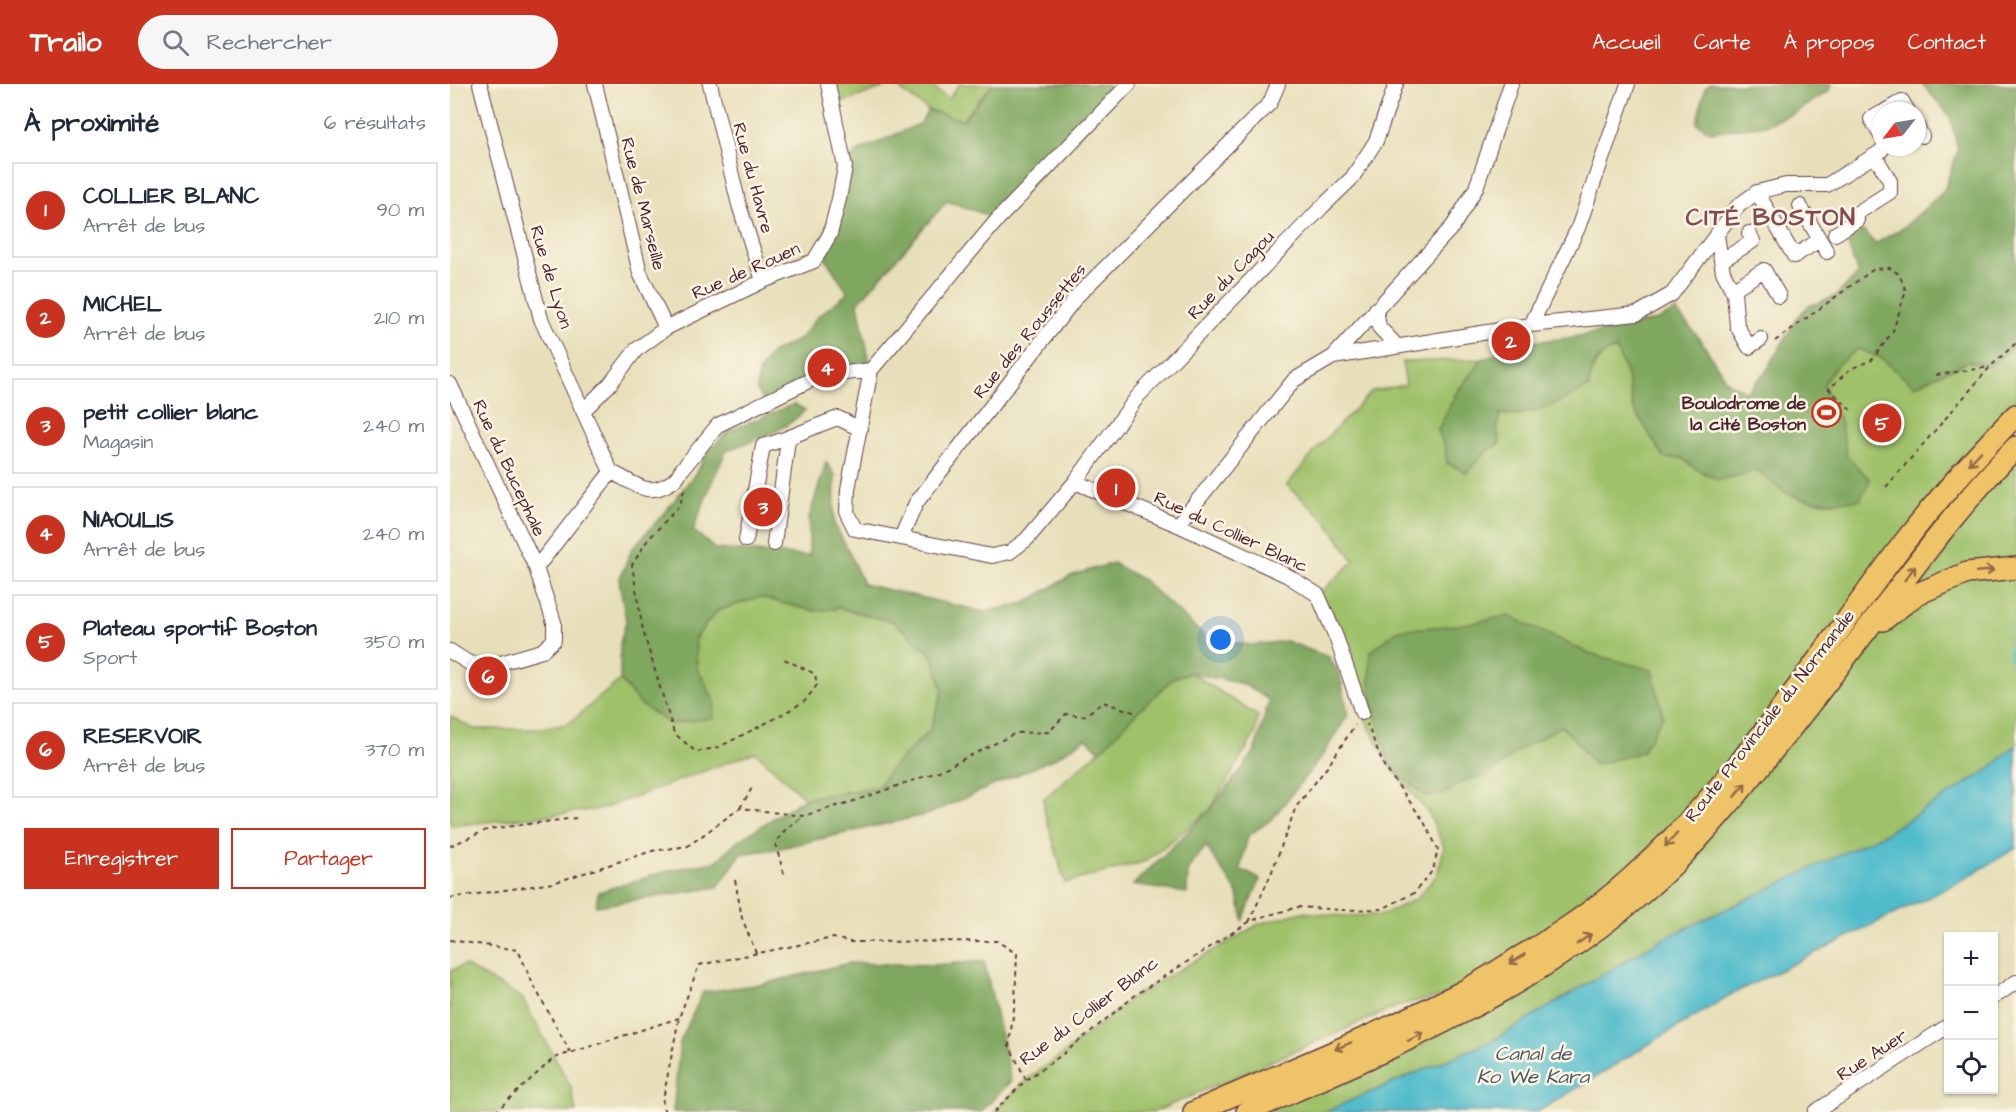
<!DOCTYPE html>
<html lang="fr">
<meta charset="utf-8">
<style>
body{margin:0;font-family:"Architects Daughter",sans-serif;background:#f6f6f7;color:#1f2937}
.controls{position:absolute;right:18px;bottom:18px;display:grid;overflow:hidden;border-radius:0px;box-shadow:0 2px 4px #0004}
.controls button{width:54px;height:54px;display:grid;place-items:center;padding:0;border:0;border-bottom:2px solid #e0e1e3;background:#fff;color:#1f2937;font:30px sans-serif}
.compass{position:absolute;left:1422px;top:18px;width:54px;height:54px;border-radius:50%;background:#fff;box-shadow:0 2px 4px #0004;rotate:239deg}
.you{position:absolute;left:771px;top:556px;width:21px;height:21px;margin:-15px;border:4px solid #fff;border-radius:50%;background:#1a73e8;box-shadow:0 0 0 9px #1a73e833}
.badge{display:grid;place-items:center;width:39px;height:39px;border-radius:50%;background:#c8321e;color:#fff;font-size:20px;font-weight:700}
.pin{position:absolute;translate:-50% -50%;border:3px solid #fff;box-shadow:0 2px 6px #0006}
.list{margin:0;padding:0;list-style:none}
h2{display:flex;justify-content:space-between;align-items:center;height:78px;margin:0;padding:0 24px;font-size:26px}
h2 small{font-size:20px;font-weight:400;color:#747a83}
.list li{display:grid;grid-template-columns:39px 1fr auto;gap:18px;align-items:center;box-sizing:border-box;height:96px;margin:0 12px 12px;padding:0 12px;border:2px solid #e0e1e3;border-radius:0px}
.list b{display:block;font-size:22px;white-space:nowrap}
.list p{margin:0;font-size:20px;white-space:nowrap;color:#747a83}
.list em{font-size:20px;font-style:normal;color:#747a83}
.actions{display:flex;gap:12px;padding:18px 24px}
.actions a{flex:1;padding:14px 0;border:2px solid #c8321e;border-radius:0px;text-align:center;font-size:21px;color:#c8321e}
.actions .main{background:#c8321e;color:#fff}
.icon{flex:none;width:33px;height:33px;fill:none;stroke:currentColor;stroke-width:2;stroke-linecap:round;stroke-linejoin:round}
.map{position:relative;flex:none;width:1566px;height:1028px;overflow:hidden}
header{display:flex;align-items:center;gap:36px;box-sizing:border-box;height:84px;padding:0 30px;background:#c8321e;color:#fff}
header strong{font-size:28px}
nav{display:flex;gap:33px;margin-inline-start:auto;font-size:21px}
.search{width:420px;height:54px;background:#f6f6f7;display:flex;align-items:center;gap:15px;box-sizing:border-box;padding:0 21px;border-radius:33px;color:#747a83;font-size:22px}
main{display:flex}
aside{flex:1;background:#fff}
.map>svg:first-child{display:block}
.green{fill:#9fc16b;stroke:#74704b;stroke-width:1.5}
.forest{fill:#7fa75f;stroke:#646345;stroke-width:1.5}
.water{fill:#50bbcb;stroke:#4d6d7b;stroke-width:1.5}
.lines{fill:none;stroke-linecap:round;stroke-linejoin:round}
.stream{stroke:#50bbcb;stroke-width:4}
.minor-casing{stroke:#623c40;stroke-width:16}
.highway-casing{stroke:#623c40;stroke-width:24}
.path{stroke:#623c40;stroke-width:2;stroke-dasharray:4.5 4.5;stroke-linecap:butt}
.minor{stroke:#fff;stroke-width:14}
.highway{stroke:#efc469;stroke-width:21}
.oneway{stroke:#946947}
.labels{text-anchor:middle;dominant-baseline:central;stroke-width:5;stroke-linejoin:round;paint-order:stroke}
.street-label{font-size:18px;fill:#4a1f2b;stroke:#fcf5e5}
.poi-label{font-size:18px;font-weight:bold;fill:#4a1f2b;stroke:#fcf5e5;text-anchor:end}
.water-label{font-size:20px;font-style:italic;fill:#4c5663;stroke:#fcf5e5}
.district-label{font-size:24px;font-weight:bold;letter-spacing:1.5px;fill:#834a52;stroke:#fcf5e5}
</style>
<header>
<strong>Trailo</strong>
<div class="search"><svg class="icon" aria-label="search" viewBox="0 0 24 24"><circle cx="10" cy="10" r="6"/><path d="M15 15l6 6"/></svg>Rechercher</div>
<nav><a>Accueil</a><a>Carte</a><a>À propos</a><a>Contact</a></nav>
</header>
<main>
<aside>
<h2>À proximité<small>6 résultats</small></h2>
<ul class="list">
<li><span class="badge">1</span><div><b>COLLIER BLANC</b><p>Arrêt de bus</p></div><em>90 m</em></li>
<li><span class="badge">2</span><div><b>MICHEL</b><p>Arrêt de bus</p></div><em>210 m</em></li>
<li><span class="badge">3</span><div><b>petit collier blanc</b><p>Magasin</p></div><em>240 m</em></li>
<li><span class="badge">4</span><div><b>NIAOULIS</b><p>Arrêt de bus</p></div><em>240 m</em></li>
<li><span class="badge">5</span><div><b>Plateau sportif Boston</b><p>Sport</p></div><em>350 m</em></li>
<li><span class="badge">6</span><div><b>RESERVOIR</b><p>Arrêt de bus</p></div><em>370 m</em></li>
</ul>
<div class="actions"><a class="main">Enregistrer</a><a>Partager</a></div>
</aside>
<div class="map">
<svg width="1566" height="1028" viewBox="0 0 1566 1028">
<rect width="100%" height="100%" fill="#fcf5e5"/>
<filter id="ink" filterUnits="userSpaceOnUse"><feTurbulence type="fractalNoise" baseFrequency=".0167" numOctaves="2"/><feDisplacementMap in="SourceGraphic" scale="12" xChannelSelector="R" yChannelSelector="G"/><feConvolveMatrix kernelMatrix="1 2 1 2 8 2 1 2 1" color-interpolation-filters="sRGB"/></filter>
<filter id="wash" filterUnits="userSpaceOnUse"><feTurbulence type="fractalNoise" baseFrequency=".008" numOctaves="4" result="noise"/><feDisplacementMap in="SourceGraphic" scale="24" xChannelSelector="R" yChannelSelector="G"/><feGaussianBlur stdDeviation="1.35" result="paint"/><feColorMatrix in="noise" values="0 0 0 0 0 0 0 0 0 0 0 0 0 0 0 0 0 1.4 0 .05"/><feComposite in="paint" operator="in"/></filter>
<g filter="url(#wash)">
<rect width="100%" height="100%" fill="#e7dfb9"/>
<path class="green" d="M378,0H443L382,22Z
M443,0H478L499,15L509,0H543L512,36L478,26Z
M1566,258V331L1215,762L1009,910L953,920L704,1028H544L576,996L613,970L687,910L809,840L852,828L894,832L932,831L966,815L987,791L994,763L979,730L940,682L912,629L868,511L904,477L876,437L837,401L871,360L922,307L956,301L952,278L1032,275L1007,308L988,346L995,364L997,379L1033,370L1050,359L1047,345L1050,330L1067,332L1109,318L1142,285L1153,269L1167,265L1177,291L1183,324L1232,374L1246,385L1292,391L1305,386C1333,407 1355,422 1391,417L1329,307L1412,260L1519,277L1540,283Z
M1566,363V661L1537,687L1436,749L1207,858L1044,956L874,1028H815L1150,844Z
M309,513L364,527L389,524L444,538L483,572L493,606L480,646L440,686L428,703L355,714L305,668L152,725L0,742V632L24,645H84L118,640L170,596L190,620L265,618L247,584L245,554L267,527Z
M741,589L808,632L805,650L760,726L696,777L615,799L594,725V714L654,663L686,629L724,593Z
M14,881L72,914L121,1003L126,1028H0V887Z"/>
<path class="forest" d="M543,0H658L661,18L548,135L497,117L408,219L421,286L369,292L315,319L307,307L308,289L321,269L350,255L368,232L398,209L370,166L395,83L404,69L471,39L478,26L513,36Z
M1260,0H1381L1379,7L1346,28L1315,41L1260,48L1247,39L1255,4Z
M1472,0H1566V259L1540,283L1519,277L1464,302L1431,274L1408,265L1387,281L1374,299L1379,318L1389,333L1397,372L1420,396L1410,416C1384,417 1355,421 1332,406C1323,400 1314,392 1305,386L1292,391L1268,396L1246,385L1232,374L1215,375L1183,324L1177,291L1166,265C1145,271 1142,282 1139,303C1112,317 1082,334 1050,330L1047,345L1050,359L1033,370L1017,389L997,379L995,364L988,346L1007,308L1032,275L1074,259L1117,254L1171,244L1207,236L1226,227L1250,255L1277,298L1297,308L1317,286L1348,232L1359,222L1386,212L1408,190L1398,161L1399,146L1415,148L1425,160L1454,143L1494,107L1508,66L1500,32Z
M344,320L355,326C335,348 303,356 276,367L261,400L243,446L265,465L359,472V434L376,378L385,391L384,440L399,467L413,500L535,528L575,519L620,492L663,479L693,496L758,555L802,561L836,557L879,573L890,591L898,631L872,672L822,735L798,752L790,785L810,795L793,836L788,810L756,762L738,785L737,809L683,801L760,726L804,669L819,616L793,600L741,589L725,593L686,629L650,667L636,654L605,674L479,730L326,765L291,770L268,803L146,822L148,808L220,786L265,778L286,758L355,714L428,703L440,686L480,646L493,607L483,572L444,538L389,524L364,527L309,513L267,527L245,554L247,584L265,618L263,634L220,640L190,620L170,596V559L176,537L169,496L182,465L216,427L245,390L259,367L279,347Z
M1059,532L1138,569L1202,586L1213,632L1192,668L1144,681L1127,658L1111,642L1068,667L1037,692L1016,696L992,711L975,712L940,682L920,611V568L948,546L1008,541Z
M534,877L561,997L531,1028H223L230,958L253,908L313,900L400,879L485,881Z"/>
<path class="water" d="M1566,661V764L1509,798L1280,911L1094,1024L1086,1028H874L1044,956L1207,858L1436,749L1537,687Z"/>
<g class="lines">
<path class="stream" d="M1566,536L1560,569L1566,589"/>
</g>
</g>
<g filter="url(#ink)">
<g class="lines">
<defs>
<path id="minor" d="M30,0L91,235L161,388
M145,0L190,189L216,244
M260,0L289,121L313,197
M679,0L548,135L421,286L398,405L397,429L405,445L542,472L560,468L577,455L625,398L728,441L838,492L868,511L886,553L912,629
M1435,27L1452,17L1458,27
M1431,29L1421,35L1431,52
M1467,42L1472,52
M1307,108L1344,172L1370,156
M1350,122L1377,168
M1385,150L1407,136L1404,131L1440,108V97L1425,72
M1267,151L1273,188L1284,209L1287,242L1299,263L1311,255
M1271,177L1303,157L1299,149
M1282,206L1314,186L1329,212
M926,225L929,243L946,261
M1081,241L1187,230L1222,210L1288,122L1307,108L1336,101H1377L1430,68L1434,63
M883,273L1081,241L1128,144L1178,0
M0,300L86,484
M133,327L160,300L186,266L216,244L313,197L364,177L380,150L389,115L395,83L378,0
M625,398L688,312L872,123L902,94L926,57L946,0
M728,441L844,296L883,273L1003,142L1026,104L1061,0
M451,454L466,419L627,212L820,19L828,0
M296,456L313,362C339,355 362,343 388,334L410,345
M324,460L338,356
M0,567L19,579L40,582L92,567L104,556V538L86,484L161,388C171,392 188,404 197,405C209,407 226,398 230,388L268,341L369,292L421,286
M1544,913L1566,898
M1365,1028L1498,942"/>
<path id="highway" d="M1433,536L1467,510L1517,489L1566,484
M744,1028C831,990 921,954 1006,911C1028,900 1048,887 1068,874C1108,851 1147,825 1181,794C1290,697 1368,571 1456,456C1490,412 1527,371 1566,331
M797,1028C952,959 1103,899 1226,778C1249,756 1269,731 1289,708C1333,655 1376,600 1418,544C1465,482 1511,419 1566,363"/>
</defs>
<use href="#minor" class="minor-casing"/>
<use href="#highway" class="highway-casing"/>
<path class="path" d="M1325,257L1424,185L1440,184L1449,190L1456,207L1443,247L1422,276L1400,285L1379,305L1401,326
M1486,291L1540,283
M1436,403L1540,283L1566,259
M234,406L230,421L197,457L182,481L193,547L224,649L246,668L269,663L328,633L355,617L367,601L365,590L334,575
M290,724L302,704
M0,762L39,745L126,734
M334,790L325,759L336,745L353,732
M285,796L292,834L306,869
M0,814L103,799L202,767L238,762L290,724L353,732L404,717L487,688L566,649L599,648L616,630L634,632L653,618L686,629
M799,838L821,790L846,723L878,682L905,641
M0,856L68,866L82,898L120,968
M45,1028L104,974L229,934
M215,1028L212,1020L229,934L249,881L383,854L401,858L547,857L567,870L565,918L559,961L576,996
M544,1028L576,996L613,970L687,910L799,838L812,833L848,823L892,826L932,825L964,809L983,786L988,765L973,736L934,682L917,640"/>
<use href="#minor" class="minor"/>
<use href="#highway" class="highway"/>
</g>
<defs><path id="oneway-shaft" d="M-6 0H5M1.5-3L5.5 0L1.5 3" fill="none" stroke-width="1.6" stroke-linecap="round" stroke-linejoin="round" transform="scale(1.5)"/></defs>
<g class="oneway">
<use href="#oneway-shaft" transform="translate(1525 374) rotate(133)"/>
<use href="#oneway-shaft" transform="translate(1535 487) rotate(-5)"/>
<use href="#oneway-shaft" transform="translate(1460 489) rotate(-53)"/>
<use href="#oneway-shaft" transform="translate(1290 706) rotate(-50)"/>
<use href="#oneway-shaft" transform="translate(1221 756) rotate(133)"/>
<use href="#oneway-shaft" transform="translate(1134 855) rotate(-35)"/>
<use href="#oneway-shaft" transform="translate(1067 875) rotate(149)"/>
<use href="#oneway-shaft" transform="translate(966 953) rotate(-25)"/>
<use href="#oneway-shaft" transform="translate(893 962) rotate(156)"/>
</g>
</g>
<defs>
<symbol id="stadium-ring" viewBox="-11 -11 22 22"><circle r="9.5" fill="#fcf5e5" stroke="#c8321e" stroke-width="1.5"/><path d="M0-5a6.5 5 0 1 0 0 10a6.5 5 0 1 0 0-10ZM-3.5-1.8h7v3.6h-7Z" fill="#c8321e"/></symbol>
</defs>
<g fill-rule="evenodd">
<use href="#stadium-ring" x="1360" y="312" width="33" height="33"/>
</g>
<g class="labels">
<g class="street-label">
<text transform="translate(303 94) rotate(75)">Rue du Havre</text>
<text transform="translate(193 120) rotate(76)">Rue de Marseille</text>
<text transform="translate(296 187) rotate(-24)">Rue de Rouen</text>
<text transform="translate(781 191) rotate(-46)">Rue du Cagou</text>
<text transform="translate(101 193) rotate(73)">Rue de Lyon</text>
<text transform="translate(580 247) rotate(-51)">Rue des Roussettes</text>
<text transform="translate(59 384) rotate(65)">Rue du Bucephale</text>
<text transform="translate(781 448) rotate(25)">Rue du Collier Blanc</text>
<text transform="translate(1320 632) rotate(-52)">Route Provinciale du Normandie</text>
<text transform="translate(639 927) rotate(-37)">Rue du Collier Blanc</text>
<text transform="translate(1422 971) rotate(-33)">Rue Auer</text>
</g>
<g class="poi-label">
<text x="1356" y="319">Boulodrome de<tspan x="1356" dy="21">la cité Boston</tspan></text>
</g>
<g class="water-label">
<text x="1083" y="970">Canal de<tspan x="1083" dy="23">Ko We Kara</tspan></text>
</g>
<g class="district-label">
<text x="1321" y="134">CITÉ BOSTON</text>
</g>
</g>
</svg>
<div class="controls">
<button>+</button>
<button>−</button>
<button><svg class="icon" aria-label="locate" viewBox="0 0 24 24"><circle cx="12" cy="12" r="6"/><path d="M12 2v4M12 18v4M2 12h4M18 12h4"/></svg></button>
</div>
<svg class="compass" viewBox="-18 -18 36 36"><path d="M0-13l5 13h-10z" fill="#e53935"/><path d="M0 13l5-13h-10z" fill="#747a83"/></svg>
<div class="you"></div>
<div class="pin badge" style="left:666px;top:404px">1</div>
<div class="pin badge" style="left:1061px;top:257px">2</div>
<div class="pin badge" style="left:313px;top:423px">3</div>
<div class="pin badge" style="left:377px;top:284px">4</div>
<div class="pin badge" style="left:1432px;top:339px">5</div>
<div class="pin badge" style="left:38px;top:592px">6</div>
</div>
</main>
